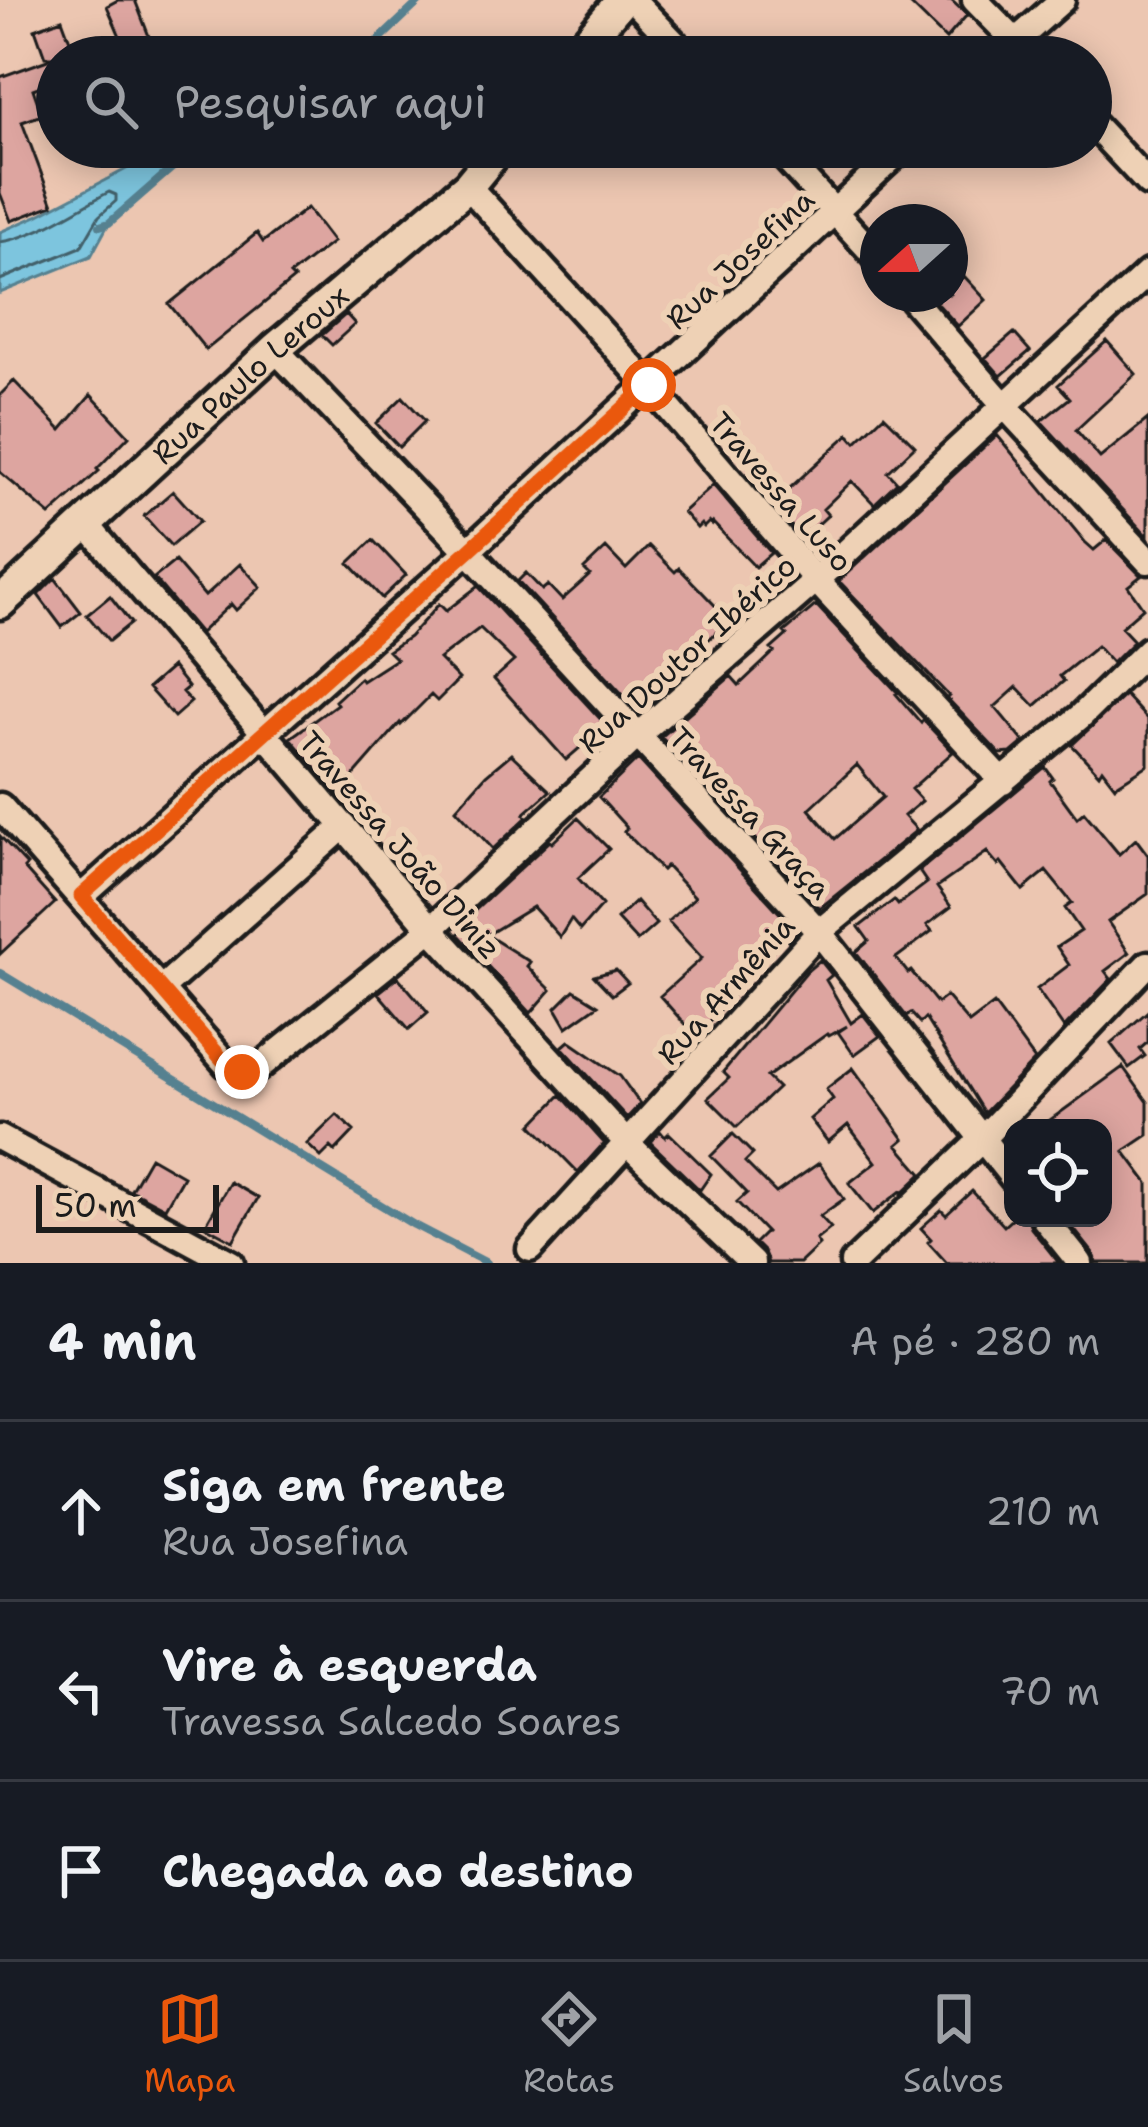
<!DOCTYPE html>
<html lang="pt">
<meta charset="utf-8">
<style>
body{margin:0;font-family:"Shantell Sans",sans-serif;background:#242831;color:#f1f3f6}
.controls{position:absolute;right:36px;bottom:36px;display:grid;overflow:hidden;border-radius:24px;box-shadow:0 6px 30px #0003}
.controls button{width:108px;height:108px;display:grid;place-items:center;padding:0;border:0;border-bottom:3px solid #363941;background:#171b24;color:#f1f3f6;font:60px sans-serif}
.compass{position:absolute;left:860px;top:204px;width:108px;height:108px;border-radius:50%;background:#171b24;box-shadow:0 6px 30px #0003;rotate:249deg}
.scale{position:absolute;left:36px;bottom:30px;width:183px;box-sizing:border-box;padding-left:12px;border:6px solid #1c1c1c;border-top:0;font-size:33px;line-height:42px;white-space:nowrap;color:#1c1c1c;-webkit-text-stroke:9px #eed1b5;paint-order:stroke}
.stop{position:absolute;width:36px;height:36px;margin:-27px;border:9px solid #ea580c;border-radius:50%;background:#fff}
.stop.end{background:#ea580c;border-color:#fff;box-shadow:0 3px 12px #0008}
.list{margin:0;padding:0;list-style:none}
h2{display:flex;justify-content:space-between;align-items:center;height:156px;margin:0;padding:0 48px;font-size:51px}
h2 small{font-size:39px;font-weight:400;color:#9ea1a6}
.list li{display:grid;grid-template-columns:78px 1fr auto;gap:36px;align-items:center;box-sizing:border-box;height:180px;padding:0 48px;border-top:3px solid #363941}
.list b{display:block;font-size:45px;white-space:nowrap}
.list p{margin:0;font-size:39px;white-space:nowrap;color:#9ea1a6}
.list em{font-size:39px;font-style:normal;color:#9ea1a6}
.icon{flex:none;width:66px;height:66px;fill:none;stroke:currentColor;stroke-width:2;stroke-linecap:round;stroke-linejoin:round}
.map{position:relative;flex:none;width:1148px;height:1263px;overflow:hidden}
.search{position:absolute;background:#171b24;box-shadow:0 6px 30px #0003;left:36px;right:36px;top:36px;height:132px;display:flex;align-items:center;gap:30px;box-sizing:border-box;padding:0 42px;border-radius:66px;color:#9ea1a6;font-size:45px}
.sheet{height:696px;background:#171b24}
nav{display:flex;justify-content:space-around;align-items:center;box-sizing:border-box;height:168px;border-top:3px solid #363941;background:#171b24;font-size:33px;color:#9ea1a6}
nav a{display:grid;justify-items:center;gap:6px}
nav .on{color:#ea580c}
.map>svg:first-child{display:block}
.water{fill:#7dc5de;stroke:#568190;stroke-width:3}
.lines{fill:none;stroke-linecap:round;stroke-linejoin:round}
.shore{stroke:#43606a;stroke-width:3}
.stream{stroke:#568190;stroke-width:8}
.building{fill:#dda5a0;stroke:#1c1c1c;stroke-width:3;fill-rule:evenodd}
.minor-casing{stroke:#1c1c1c;stroke-width:33}
.tertiary-casing{stroke:#1c1c1c;stroke-width:39}
.minor{stroke:#eed1b5;stroke-width:24}
.tertiary{stroke:#eed1b5;stroke-width:30}
.route{stroke:#ea580c;stroke-width:15}
.labels{text-anchor:middle;dominant-baseline:central;stroke-width:12;stroke-linejoin:round;paint-order:stroke}
.street-label{font-size:30px;fill:#1c1c1c;stroke:#eed1b5}
</style>
<div class="map">
<svg width="1148" height="1263" viewBox="0 0 1148 1263">
<rect width="100%" height="100%" fill="#ecc6b1"/>
<filter id="ink" filterUnits="userSpaceOnUse"><feTurbulence type="fractalNoise" baseFrequency=".00833" numOctaves="2"/><feDisplacementMap in="SourceGraphic" scale="24" xChannelSelector="R" yChannelSelector="G"/><feConvolveMatrix kernelMatrix="1 2 1 2 8 2 1 2 1" color-interpolation-filters="sRGB"/></filter>
<g filter="url(#ink)">
<path class="water" d="M155,154L172,168L109,223L91,256L0,293V232L37,216Z"/>
<g class="lines">
<path class="shore" d="M0,242C37,237 76,209 109,192L116,195V201L99,216L81,247L0,280"/>
<path class="stream" d="M361,57L421,0
M100,226L109,223L172,168L210,147
M0,973L414,1225L487,1263"/>
</g>
<path class="building" d="M118,0H135L157,57H129L107,6Z
M906,0H951L967,15L946,39Z
M62,19L76,57H57V80L33,89L42,115L22,122L53,205L11,221L0,193V77L56,57H45L35,29Z
M307,208L333,242L290,275L294,279L206,350L169,304L257,233L263,242Z
M964,276L986,300L958,326L936,302L945,294H950V289Z
M346,314L355,324L332,345L322,335Z
M1014,333L1030,351L1001,376L985,358Z
M1107,341L1136,374L1076,430L1100,458L1148,419V537L1041,421L1070,398L1058,385Z
M14,381L61,430L91,395L129,436L97,469L99,471L50,515L0,472V395Z
M403,397L425,421L399,447L376,423Z
M884,415L915,446L888,472L897,482L874,504L852,481L823,509L828,515L812,530L815,533L805,542L763,493L771,487L780,497L849,434L856,442Z
M997,435L1085,542L1094,550L1106,540L1141,576L1128,586L1143,608L1121,627L1134,641L1112,663L1097,646L1060,676L1064,681L1035,706L1017,687L995,707L1024,742L1011,753L1000,754L947,698L949,696L839,581Z
M713,485L771,553L755,567L713,523L712,525L709,522L704,527L701,524L697,528L683,512Z
M173,491L200,521L171,546L144,516Z
M373,540L406,575L382,598L349,563Z
M649,546L675,572L679,568L729,620L703,645L709,651L664,691L652,678L628,700L518,581L526,573L542,590L548,585L562,600L590,575L584,569L606,548L626,569Z
M175,561L205,596L240,564L261,587L236,610L231,604L200,633L154,578Z
M55,578L81,612L62,627L38,595Z
M478,586L604,723L595,731L597,733L566,760L494,679L514,661L480,628L439,659L459,679L437,701L431,695L401,725L400,723L338,794L290,738L337,704L335,701L360,678L362,681L396,659L388,651L409,637L439,604L446,611Z
M110,596L131,623L109,641L87,615Z
M816,605L898,693L896,694L921,723L923,720L953,752L911,789L922,801L904,816L917,830L820,908L661,737L731,676L739,685L774,652L771,649L787,635L784,632ZM857,765L883,797L835,839L809,809Z
M172,667L188,687L182,692L191,702L174,717L148,688Z
M1125,695L1148,720V765L1115,786L1102,769L1099,774L1072,745Z
M511,754L550,791L524,814L527,817L493,849L456,809L486,775Z
M638,759L797,932L788,941L784,937L696,1037L660,996L702,958L668,921L695,897L666,866L662,870L624,831L627,828L599,797Z
M1045,767L1053,778L1050,781L1077,818L1084,812L1119,854L1136,839L1148,855V894L1108,922L1129,953L1105,971L1111,979L1064,1028L1037,989L1069,965L1057,947L1081,931L1065,908L1072,903L1046,871L1023,890L1001,862L998,865L987,852L937,887L951,907L927,925L932,931L896,958L908,973L911,971L937,1003L946,996L969,1023L994,1004L1035,1060L984,1113L925,1018L920,1023L911,1013L906,1016L856,952L869,941L859,927L894,900L898,905L927,883L919,871Z
M578,818L609,849L578,878L602,905L580,930L571,919L560,937L533,907L487,935L530,962L527,966L551,990L531,1013L458,934L472,925L467,918L550,841L552,843Z
M0,836L27,865L24,868L55,903L0,954Z
M636,901L656,924L637,941L617,919Z
M820,960L832,975L826,980L851,1023L863,1014L880,1036L854,1055L838,1032L847,1026L829,1036L827,1034L767,1077L778,1088L737,1127L708,1098L729,1078L723,1072L807,971Z
M616,970L628,983L612,995L594,976Z
M398,977L428,1012L409,1029L378,993Z
M574,990L598,1005L567,1027L556,1008Z
M1148,1011V1042L1140,1049L1145,1056L1129,1068L1111,1044Z
M569,1041L620,1076L640,1104L627,1118L562,1047Z
M1123,1067L1148,1102V1135L1124,1151L1148,1183V1263H1096L1093,1253L1065,1218H1103V1128H1039Z
M853,1068L904,1139L897,1145L922,1174L902,1193L901,1191L873,1213L849,1183L876,1162L848,1125L828,1142L810,1119L833,1099L826,1089Z
M561,1095L604,1143L578,1172L532,1125Z
M337,1115L354,1131L335,1151L331,1147L321,1157L307,1144Z
M660,1131L665,1137L669,1133L711,1174L700,1190L650,1142Z
M733,1134L753,1154L745,1162L776,1193L819,1163L844,1199L820,1216L831,1228L816,1240L819,1245L800,1263H768L764,1252L755,1243L766,1232L737,1202L747,1193L711,1156Z
M150,1157L183,1176L165,1208L131,1190Z
M230,1182L258,1198L233,1241L205,1226Z
M972,1191L1004,1226L1013,1218H1028L1031,1228L1059,1263H947L928,1242L931,1239L921,1228L941,1210L946,1215Z"/>
<g class="lines">
<defs>
<path id="minor" d="M633,0L688,57
M975,0L1031,57
M998,57L1062,0
M1091,122L1148,183
M775,147L878,259
M468,186L649,385L816,580L1003,782
M908,294L1004,405L1148,561
M275,349L468,551L819,932L1013,1178
M87,525L431,929L628,1144L752,1263
M0,806L227,1065L242,1072L257,1069L431,929L637,736L816,580L1148,273
M81,897L468,551L904,147
M161,989L344,826
M0,1138L231,1263
M1044,1218L1080,1263
M530,1249L819,932L1081,716L1148,650
M853,1263L982,1139L1148,964"/>
<g id="tertiary">
<path d="M574,57L622,0"/>
<path id="s1" d="M0,603L275,349L468,186L500,147"/>
</g>
</defs>
<use href="#minor" class="minor-casing"/>
<use href="#tertiary" class="tertiary-casing"/>
<use href="#minor" class="minor"/>
<use href="#tertiary" class="tertiary"/>
</g>
</g>
<g class="lines" filter="url(#ink)">
<path class="route" d="M242,1072L227,1065L81,896L468,551L649,385"/>
</g>
<g class="labels">
<g class="street-label">
<text transform="translate(740 259) rotate(-43)">Rua Josefina</text>
<text stroke="none"><textPath href="#s1" startOffset="339">Rua Paulo Leroux</textPath></text>
<text transform="translate(781 492) rotate(49)">Travessa Luso</text>
<text transform="translate(687 654) rotate(-42)">Rua Doutor Ibérico</text>
<text transform="translate(750 813) rotate(47)">Travessa Graça</text>
<text transform="translate(400 845) rotate(49)">Travessa João Diniz</text>
<text transform="translate(726 990) rotate(-48)">Rua Armênia</text>
</g>
</g>
</svg>
<div class="controls">
<button><svg class="icon" aria-label="locate" viewBox="0 0 24 24"><circle cx="12" cy="12" r="6"/><path d="M12 2v4M12 18v4M2 12h4M18 12h4"/></svg></button>
</div>
<svg class="compass" viewBox="-18 -18 36 36"><path d="M0-13l5 13h-10z" fill="#e53935"/><path d="M0 13l5-13h-10z" fill="#9ea1a6"/></svg>
<div class="scale">50 m</div>
<div class="stop" style="left:649px;top:385px"></div>
<div class="stop end" style="left:242px;top:1072px"></div>
<div class="search"><svg class="icon" aria-label="search" viewBox="0 0 24 24"><circle cx="10" cy="10" r="6"/><path d="M15 15l6 6"/></svg>Pesquisar aqui</div>
</div>
<section class="sheet">
<h2>4 min<small>A pé · 280 m</small></h2>
<ul class="list">
<li><svg class="icon" aria-label="ahead" viewBox="0 0 24 24"><path d="M12 20V5M6 11l6-6 6 6"/></svg><div><b>Siga em frente</b><p>Rua Josefina</p></div><em>210 m</em></li>
<li><svg class="icon" aria-label="left" viewBox="0 0 24 24"><path d="M17 20v-9H6M10 6l-5 5 5 5"/></svg><div><b>Vire à esquerda</b><p>Travessa Salcedo Soares</p></div><em>70 m</em></li>
<li><svg class="icon" aria-label="arrive" viewBox="0 0 24 24"><path d="M6 21V4h12l-3 4 3 4H6"/></svg><div><b>Chegada ao destino</b></div></li>
</ul>
</section>
<nav>
<a class="on"><svg class="icon" aria-label="map" viewBox="0 0 24 24"><path d="M3 6l6-2 6 2 6-2v14l-6 2-6-2-6 2zM9 4v14M15 6v14"/></svg>Mapa</a>
<a><svg class="icon" aria-label="directions" viewBox="0 0 24 24"><path d="M12 3l9 9-9 9-9-9zM9 14v-3h6M13 9l2 2-2 2"/></svg>Rotas</a>
<a><svg class="icon" aria-label="saved" viewBox="0 0 24 24"><path d="M7 4h10v16l-5-4-5 4z"/></svg>Salvos</a>
</nav>
